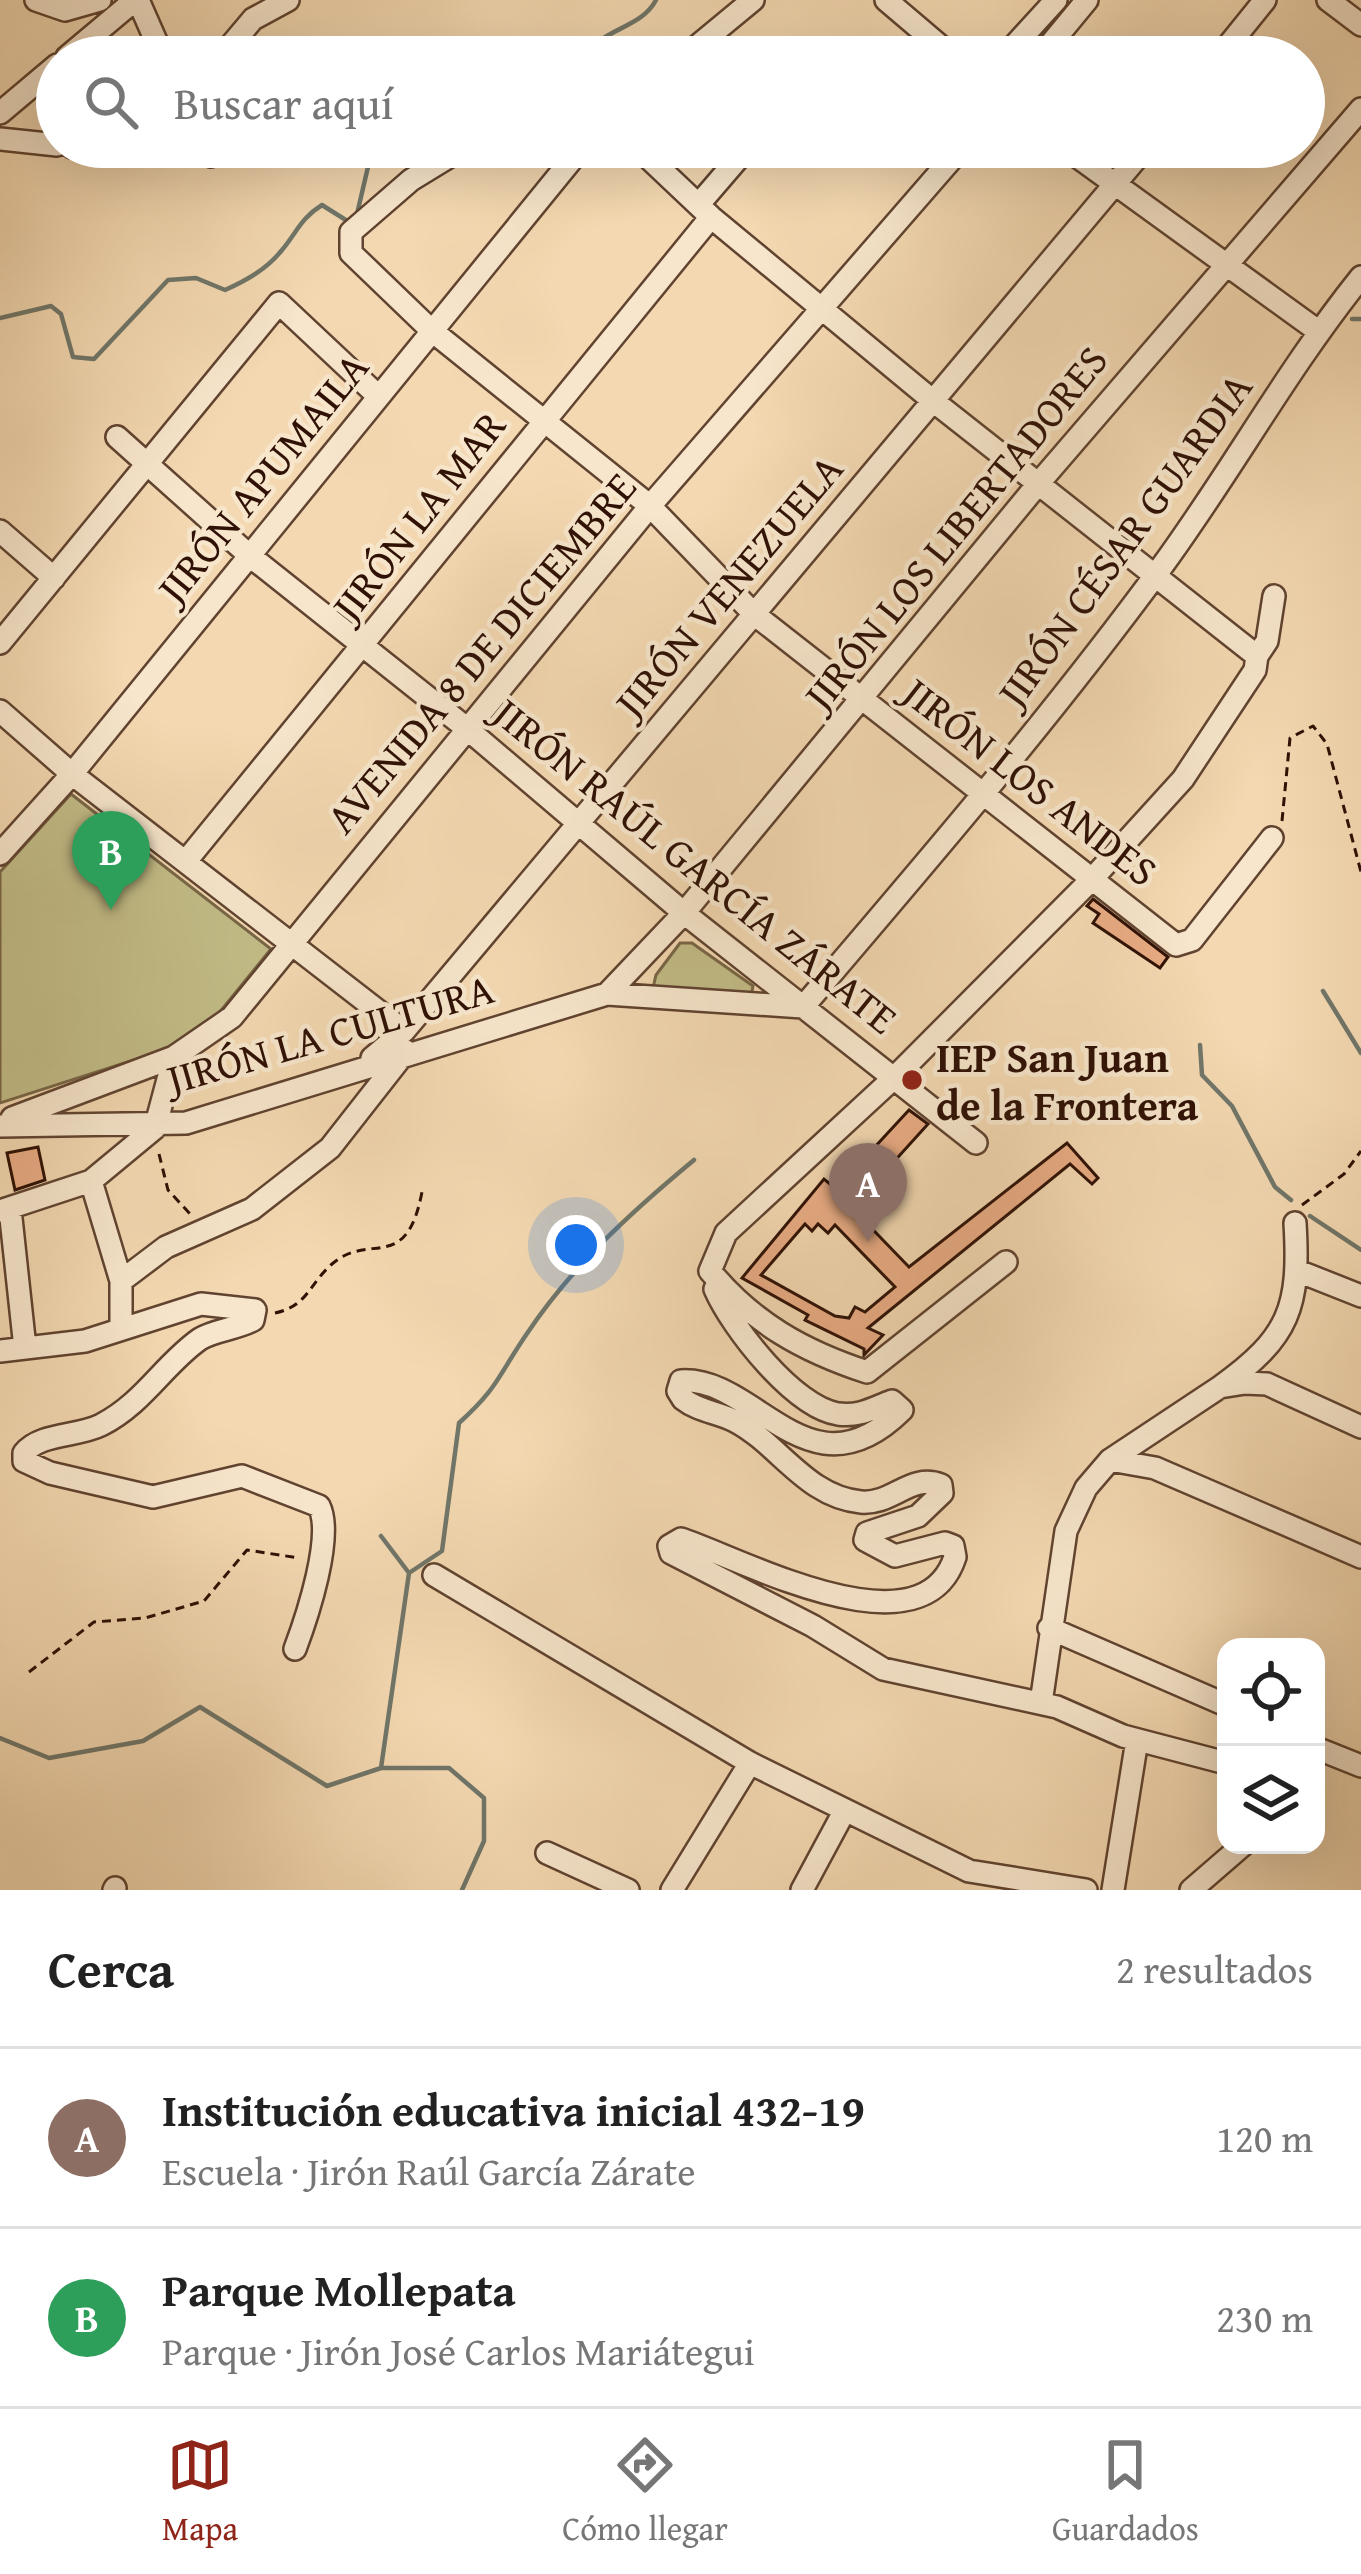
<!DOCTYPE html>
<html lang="es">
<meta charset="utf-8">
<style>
body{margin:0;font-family:"Gentium Book Plus",serif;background:#f2f2f2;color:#222}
.controls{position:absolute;right:36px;bottom:36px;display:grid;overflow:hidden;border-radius:24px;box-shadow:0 12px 48px #0002}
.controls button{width:108px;height:108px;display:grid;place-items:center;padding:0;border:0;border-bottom:3px solid #e0e0e0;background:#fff;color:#222;font:60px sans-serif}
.you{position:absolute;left:576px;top:1245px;width:42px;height:42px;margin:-30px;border:9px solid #fff;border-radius:50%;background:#1a73e8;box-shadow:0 0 0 18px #1a73e833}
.badge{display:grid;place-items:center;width:78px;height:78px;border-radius:50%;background:#8f2418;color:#fff;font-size:39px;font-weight:700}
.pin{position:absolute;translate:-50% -99px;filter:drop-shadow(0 3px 6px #0008)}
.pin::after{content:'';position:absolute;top:63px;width:42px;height:36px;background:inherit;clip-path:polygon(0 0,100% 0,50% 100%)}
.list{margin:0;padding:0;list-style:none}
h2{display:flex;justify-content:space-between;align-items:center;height:156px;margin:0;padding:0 48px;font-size:51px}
h2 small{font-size:39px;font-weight:400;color:#767676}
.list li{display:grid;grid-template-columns:78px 1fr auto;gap:36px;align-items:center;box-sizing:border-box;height:180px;padding:0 48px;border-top:3px solid #e0e0e0}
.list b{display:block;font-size:45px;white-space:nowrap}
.list p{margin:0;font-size:39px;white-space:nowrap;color:#767676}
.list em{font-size:39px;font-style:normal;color:#767676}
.icon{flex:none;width:66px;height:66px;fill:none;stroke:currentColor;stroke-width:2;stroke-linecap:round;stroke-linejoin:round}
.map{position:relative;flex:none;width:1361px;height:1890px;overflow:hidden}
.search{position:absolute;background:#fff;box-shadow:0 12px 48px #0002;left:36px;right:36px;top:36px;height:132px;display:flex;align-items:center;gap:30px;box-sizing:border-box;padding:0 42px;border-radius:66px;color:#767676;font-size:45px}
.sheet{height:516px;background:#fff}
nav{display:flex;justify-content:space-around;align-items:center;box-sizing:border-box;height:168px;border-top:3px solid #e0e0e0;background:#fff;font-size:33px;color:#767676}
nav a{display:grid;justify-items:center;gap:6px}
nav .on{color:#8f2418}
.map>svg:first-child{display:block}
.green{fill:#c2bc87;stroke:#786646;stroke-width:3}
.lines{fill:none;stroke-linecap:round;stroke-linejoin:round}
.stream{stroke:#707669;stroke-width:4.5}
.building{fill:#e9ac84;stroke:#2f1105;stroke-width:3;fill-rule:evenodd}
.minor-casing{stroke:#604330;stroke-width:26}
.path{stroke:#2f1105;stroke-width:3;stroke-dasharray:9 6;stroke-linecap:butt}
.minor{stroke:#f7e6cc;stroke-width:21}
.poi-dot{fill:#8f2418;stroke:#f7e6cc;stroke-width:4.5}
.labels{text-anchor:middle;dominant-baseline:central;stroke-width:9;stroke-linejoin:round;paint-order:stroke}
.street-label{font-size:42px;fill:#2f1105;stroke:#f7e6cc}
.poi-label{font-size:42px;font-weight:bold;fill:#2f1105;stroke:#f7e6cc;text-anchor:start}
</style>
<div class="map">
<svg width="1361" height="1890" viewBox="0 0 1361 1890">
<rect width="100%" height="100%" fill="#f3d8b1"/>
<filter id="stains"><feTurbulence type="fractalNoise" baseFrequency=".00167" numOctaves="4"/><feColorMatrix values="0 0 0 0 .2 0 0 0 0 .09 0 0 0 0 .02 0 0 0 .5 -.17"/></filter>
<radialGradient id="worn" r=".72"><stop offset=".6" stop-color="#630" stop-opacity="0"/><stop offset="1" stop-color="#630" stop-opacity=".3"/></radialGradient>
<path class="green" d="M71,794L271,949L214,1019L165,1050L0,1103V872Z
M680,943H692L753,986L751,997L653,988L656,975Z"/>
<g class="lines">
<path class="stream" d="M481,57H482
M585,57C601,28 641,29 656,0
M357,214L371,154L395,147
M0,318L51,306L61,314L73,357L94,359L168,280L196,278L225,290C247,280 267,269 282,250C297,232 301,218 322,205L349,222
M1352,319H1361
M1323,991L1361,1053
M1200,1045L1202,1075L1232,1106L1275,1187L1291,1200
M1310,1216L1361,1250
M381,1536L409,1573
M0,1738L49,1758L143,1741L200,1707L327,1786L381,1768H449L484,1798V1841L462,1890
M381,1768L409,1573L442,1551L459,1423C498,1388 498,1376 526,1335C572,1266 630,1213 694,1160"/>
</g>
<path class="building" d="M1093,899L1168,957L1160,968L1093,923L1099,914L1087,906Z
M909,1110L928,1124L852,1208L909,1267L1067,1143L1098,1178L1092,1184L1070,1164L868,1328L883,1335L864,1355V1349L805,1320L808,1315L742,1278L824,1179L836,1189ZM805,1224L812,1231L818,1224L828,1233L835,1225L895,1287L865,1312L855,1307L849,1318L835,1316L761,1275Z
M38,1147L45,1180L15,1190L7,1153Z"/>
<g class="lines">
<defs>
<path id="minor" d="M36,0L65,10L100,0
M138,0L163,57
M886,0L953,57
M1328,0L1361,25
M67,57L135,0
M221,57L253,19L288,0
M684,57L753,0
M1004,57L1056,0
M1040,57L1087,0
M1219,57L1265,0
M0,113L57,65
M0,139L57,145
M72,147L113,151L121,147
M206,147L211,156
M465,147L411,180L351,232V253L431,330L650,506L754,614L1176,945L1192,940L1272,838
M637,147L711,217L932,400L1257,656L1255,670L1183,779L1093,878L896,1076L726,1233L710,1271C753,1323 803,1351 867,1372L1006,1262
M1064,147L1318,331
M699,204L748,147
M117,437L250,556L465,727L684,913L976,1143
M0,531L54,578
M0,643L279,303L377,395
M1257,656L1267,641L1274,596
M0,711L72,774L404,1031
M0,854L72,774L582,147
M186,861L711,217
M607,994L684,913L1038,484L1361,109
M372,1058L404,1031L1146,147
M12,1118L174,1057L232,1017L650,506L962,147
M0,1126L186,1123L607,994L803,1007C925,864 1048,721 1160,569C1230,474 1287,369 1361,277
M91,1181L121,1281
M10,1209L25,1348
M0,1211L91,1181L155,1128L174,1057
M1298,1271L1361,1296
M715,1289C732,1328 794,1407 838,1414C860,1417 873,1408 892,1401L902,1410C809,1502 756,1376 681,1381L678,1391L683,1399C698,1411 717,1412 735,1421C779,1444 806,1497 861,1502C892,1505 911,1473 941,1485L942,1493L918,1516L867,1533L865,1540L895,1556L945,1543L953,1546L955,1557C922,1658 742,1559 681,1539L669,1546L671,1553L813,1626L883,1669L1057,1707L1123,1736L1226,1763
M121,1328V1281L166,1247L252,1209L330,1148L406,1051
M0,1351L85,1341L201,1304L255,1310L253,1320C237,1329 214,1330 200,1339C164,1364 144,1403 101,1425C77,1437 40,1433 24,1453V1461L50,1473L153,1497L242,1476L319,1506C334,1536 307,1617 295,1649
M1220,1387C1290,1337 1300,1307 1295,1223
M1110,1460L1155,1468L1361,1557
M434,1575L750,1763L969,1871L1086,1890
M1049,1628L1226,1705
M1041,1703L1066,1531L1086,1488L1110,1460L1220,1387L1245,1383L1267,1384L1361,1427
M1316,1748L1361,1766
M547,1853L628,1890
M114,1890L115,1888
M672,1890L750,1763
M802,1890L845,1810
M1113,1890L1137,1740
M1191,1890L1243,1845"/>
</defs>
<use href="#minor" class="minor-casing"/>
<path class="path" d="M1282,821L1290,738L1313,726L1327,744L1361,872
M159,1154L168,1190L192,1216
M1302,1205L1344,1174L1361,1151
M275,1313C308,1306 309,1284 332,1264C370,1231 406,1275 422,1192
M29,1672L94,1622L145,1618L204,1601L247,1550L299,1558"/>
<use href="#minor" class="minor"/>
</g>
<circle class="poi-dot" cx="912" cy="1080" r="12"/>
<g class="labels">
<g class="street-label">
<text transform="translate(262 477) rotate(-51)">JIRÓN APUMAILA</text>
<text transform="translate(418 515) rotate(-52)">JIRÓN LA MAR</text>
<text transform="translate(955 527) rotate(-51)">JIRÓN LOS LIBERTADORES</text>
<text transform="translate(1124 539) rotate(-54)">JIRÓN CÉSAR GUARDIA</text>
<text transform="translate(728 585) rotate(-50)">JIRÓN VENEZUELA</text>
<text transform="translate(480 652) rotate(-50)">AVENIDA 8 DE DICIEMBRE</text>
<text transform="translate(1031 781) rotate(38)">JIRÓN LOS ANDES</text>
<text transform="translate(696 865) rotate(39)">JIRÓN RAÚL GARCÍA ZÁRATE</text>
<text transform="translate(330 1033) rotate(-16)">JIRÓN LA CULTURA</text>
</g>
<g class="poi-label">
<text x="936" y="1056">IEP San Juan<tspan x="936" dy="48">de la Frontera</tspan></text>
</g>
</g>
<rect width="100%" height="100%" filter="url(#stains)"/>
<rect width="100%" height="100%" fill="url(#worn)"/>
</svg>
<div class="controls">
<button><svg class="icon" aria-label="locate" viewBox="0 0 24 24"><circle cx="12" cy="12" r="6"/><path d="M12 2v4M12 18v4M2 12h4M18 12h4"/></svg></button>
<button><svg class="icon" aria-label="layers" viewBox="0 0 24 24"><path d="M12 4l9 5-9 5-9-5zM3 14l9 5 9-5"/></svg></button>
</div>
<div class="you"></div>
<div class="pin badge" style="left:868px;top:1242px;background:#8d6e63">A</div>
<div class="pin badge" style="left:111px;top:910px;background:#2e9e5b">B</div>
<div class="search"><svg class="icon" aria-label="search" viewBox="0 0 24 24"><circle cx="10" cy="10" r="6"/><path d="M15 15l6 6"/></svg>Buscar aquí</div>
</div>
<section class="sheet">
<h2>Cerca<small>2 resultados</small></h2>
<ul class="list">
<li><span class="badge" style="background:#8d6e63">A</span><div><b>Institución educativa inicial 432-19</b><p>Escuela · Jirón Raúl García Zárate</p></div><em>120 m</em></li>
<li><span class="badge" style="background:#2e9e5b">B</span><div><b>Parque Mollepata</b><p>Parque · Jirón José Carlos Mariátegui</p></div><em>230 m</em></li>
</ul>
</section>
<nav>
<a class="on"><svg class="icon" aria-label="map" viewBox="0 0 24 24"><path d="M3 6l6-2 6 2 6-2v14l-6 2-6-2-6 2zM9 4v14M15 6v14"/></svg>Mapa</a>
<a><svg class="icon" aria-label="directions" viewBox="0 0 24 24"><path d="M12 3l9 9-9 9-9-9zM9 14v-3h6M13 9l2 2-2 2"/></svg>Cómo llegar</a>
<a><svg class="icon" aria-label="saved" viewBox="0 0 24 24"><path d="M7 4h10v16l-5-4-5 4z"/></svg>Guardados</a>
</nav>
